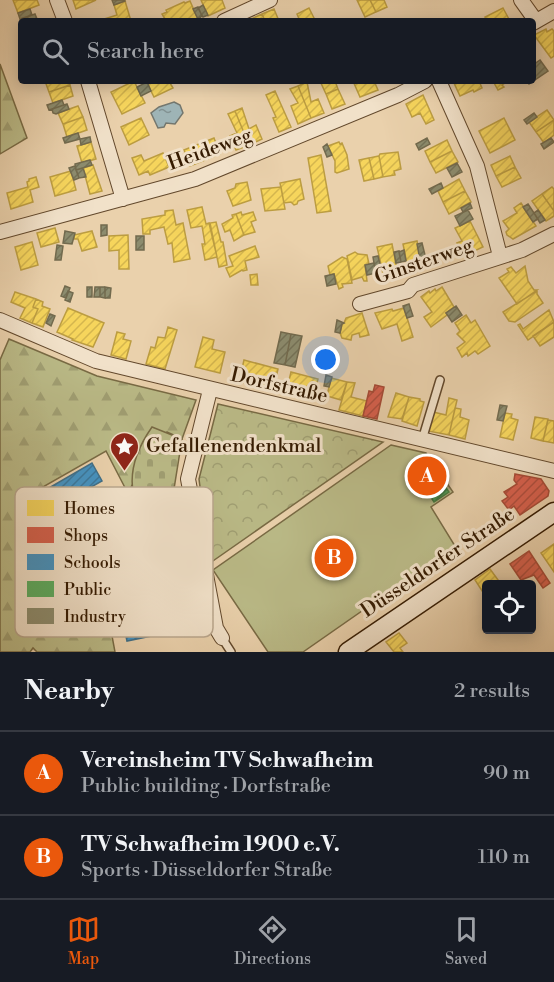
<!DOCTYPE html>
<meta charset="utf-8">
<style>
body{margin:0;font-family:"Libre Bodoni",serif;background:#20242c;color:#f1f3f6}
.controls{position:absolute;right:18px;bottom:18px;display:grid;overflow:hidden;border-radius:6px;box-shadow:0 3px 15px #0003}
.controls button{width:54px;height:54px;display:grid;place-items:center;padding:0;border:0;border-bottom:2px solid #363941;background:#171b24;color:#f1f3f6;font:30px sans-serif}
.you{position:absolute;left:326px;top:360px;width:21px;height:21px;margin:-15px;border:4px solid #fff;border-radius:50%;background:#1a73e8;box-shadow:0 0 0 9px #1a73e833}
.badge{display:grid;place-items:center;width:39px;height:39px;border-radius:50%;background:#ea580c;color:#fff;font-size:20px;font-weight:700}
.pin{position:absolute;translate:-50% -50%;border:3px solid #fff;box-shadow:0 2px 6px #0006}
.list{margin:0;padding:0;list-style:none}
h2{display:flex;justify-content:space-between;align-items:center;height:78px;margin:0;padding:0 24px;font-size:26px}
h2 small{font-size:20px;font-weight:400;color:#9ea1a6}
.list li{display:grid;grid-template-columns:39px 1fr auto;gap:18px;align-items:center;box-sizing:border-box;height:84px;padding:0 24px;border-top:2px solid #363941}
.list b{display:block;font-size:22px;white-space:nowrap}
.list p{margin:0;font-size:20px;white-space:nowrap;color:#9ea1a6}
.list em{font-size:20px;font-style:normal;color:#9ea1a6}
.icon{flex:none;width:33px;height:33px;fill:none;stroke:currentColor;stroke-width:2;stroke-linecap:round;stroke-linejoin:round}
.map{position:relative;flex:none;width:554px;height:652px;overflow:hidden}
.search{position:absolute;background:#171b24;box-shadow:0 3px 15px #0003;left:18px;right:18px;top:18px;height:66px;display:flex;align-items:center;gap:15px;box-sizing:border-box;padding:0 21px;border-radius:6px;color:#9ea1a6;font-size:22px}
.sheet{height:246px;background:#171b24}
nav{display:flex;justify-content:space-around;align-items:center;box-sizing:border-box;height:84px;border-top:2px solid #363941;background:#171b24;font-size:16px;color:#9ea1a6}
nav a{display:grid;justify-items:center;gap:3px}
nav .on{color:#ea580c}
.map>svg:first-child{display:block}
.forest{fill:url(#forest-firs);stroke:#786a44;stroke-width:1.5}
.cemetery{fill:url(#cemetery-stones);stroke:#786a44;stroke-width:1.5}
.park{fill:url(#park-crowns);stroke:#786a44;stroke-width:1.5}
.garden{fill:#baba87;stroke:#786a44;stroke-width:1.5}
.water{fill:url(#water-ripples);stroke:#74776e;stroke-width:1.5}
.homes{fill:url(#homes-hatch);stroke:#bc9d41;stroke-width:1.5}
.shops{fill:url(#shops-hatch);stroke:#a64b36;stroke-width:1.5}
.schools{fill:url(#schools-hatch);stroke:#3f6f89;stroke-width:1.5}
.public{fill:url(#public-hatch);stroke:#4f8244;stroke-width:1.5}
.industry{fill:url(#industry-hatch);stroke:#726a4e;stroke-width:1.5}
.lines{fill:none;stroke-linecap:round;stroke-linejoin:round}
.lane-casing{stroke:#62482c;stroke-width:10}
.street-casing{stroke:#62482c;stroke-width:16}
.secondary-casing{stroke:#351b02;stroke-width:21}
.lane{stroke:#f1e1c9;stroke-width:7}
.street{stroke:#f1e1c9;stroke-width:14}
.secondary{stroke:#f1e1c9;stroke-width:18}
.labels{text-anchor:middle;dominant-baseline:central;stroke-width:6;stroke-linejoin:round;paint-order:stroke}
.street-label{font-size:20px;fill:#351b02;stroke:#f1e1c9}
.poi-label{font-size:20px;fill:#351b02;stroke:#f1e1c9;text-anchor:start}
.key{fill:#f1e1c9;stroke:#b9a68d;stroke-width:1.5}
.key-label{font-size:16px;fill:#351b02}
</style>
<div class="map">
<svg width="554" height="652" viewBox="0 0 554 652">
<defs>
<pattern id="forest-firs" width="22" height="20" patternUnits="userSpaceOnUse" patternTransform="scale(1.5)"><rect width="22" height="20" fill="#baba87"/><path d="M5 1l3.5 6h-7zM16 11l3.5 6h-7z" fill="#a09f73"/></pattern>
<pattern id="cemetery-stones" width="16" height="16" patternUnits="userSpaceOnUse" patternTransform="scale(1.5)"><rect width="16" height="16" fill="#baba87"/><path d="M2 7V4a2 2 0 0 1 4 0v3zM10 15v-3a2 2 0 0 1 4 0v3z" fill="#a09f73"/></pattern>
<pattern id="park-crowns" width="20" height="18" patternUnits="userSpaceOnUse" patternTransform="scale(1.5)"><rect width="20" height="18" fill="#baba87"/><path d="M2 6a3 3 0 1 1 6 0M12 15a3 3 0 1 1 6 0" fill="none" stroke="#a09f73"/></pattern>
<pattern id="water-ripples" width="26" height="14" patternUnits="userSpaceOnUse" patternTransform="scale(1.5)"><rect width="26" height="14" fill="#9eb4b6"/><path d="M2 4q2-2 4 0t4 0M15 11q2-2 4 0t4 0" fill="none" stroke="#829292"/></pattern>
<pattern id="homes-hatch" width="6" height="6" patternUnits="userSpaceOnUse" patternTransform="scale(1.5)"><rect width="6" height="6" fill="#f6d55c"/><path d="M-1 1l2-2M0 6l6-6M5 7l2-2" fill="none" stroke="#d4b64e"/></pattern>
<pattern id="shops-hatch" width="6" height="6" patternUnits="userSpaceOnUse" patternTransform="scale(1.5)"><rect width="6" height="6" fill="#d6604d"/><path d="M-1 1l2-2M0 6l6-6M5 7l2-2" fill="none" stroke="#ae4e3e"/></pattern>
<pattern id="schools-hatch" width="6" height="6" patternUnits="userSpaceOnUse" patternTransform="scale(1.5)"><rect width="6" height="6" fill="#4393c3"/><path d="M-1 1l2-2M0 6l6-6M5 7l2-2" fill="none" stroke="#39779c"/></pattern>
<pattern id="public-hatch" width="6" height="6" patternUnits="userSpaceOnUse" patternTransform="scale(1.5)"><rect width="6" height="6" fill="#5aae61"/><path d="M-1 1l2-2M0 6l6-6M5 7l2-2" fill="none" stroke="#4b8d4e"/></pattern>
<pattern id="industry-hatch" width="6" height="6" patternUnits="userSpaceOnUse" patternTransform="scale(1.5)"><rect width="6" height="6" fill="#8c8c6e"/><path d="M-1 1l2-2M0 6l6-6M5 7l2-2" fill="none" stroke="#737258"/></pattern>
</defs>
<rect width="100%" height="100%" fill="#ead1ac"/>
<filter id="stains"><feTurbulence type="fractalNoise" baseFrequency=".00333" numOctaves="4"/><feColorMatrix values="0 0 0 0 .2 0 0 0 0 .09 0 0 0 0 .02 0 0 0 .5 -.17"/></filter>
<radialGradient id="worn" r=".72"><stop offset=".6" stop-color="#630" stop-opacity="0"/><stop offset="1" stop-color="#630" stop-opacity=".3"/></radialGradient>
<path class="forest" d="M0,64L27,138L0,154Z
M9,339L97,376L196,400L182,439L167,432L131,487L135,507L106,451L41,488L107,609L115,652H37L33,648L30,652H0V360Z"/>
<path class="cemetery" d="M152,427L182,439L174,489L181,531L149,538C128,495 124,467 152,427Z"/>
<path class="park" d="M218,404L383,442L210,563L199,479Z"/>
<path class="garden" d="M391,445L426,453L453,492L431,507L455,546L303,652H268L213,570Z"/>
<path class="water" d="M174,102L180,105L183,113L175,124L166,123L164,127L158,128L151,113L159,107Z"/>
<path class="homes" d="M13,0H37L39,5L18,13Z
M73,0H96L76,9Z
M201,0H222L225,8L208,16Z
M357,0H370L376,12L365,17Z
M370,0H384L387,7L376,12Z
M125,1L131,21H98L117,15L114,5Z
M190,1L198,19L193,21H163L165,19L162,14L167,12L166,10L184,2L185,3Z
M309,8L315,20L300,21L297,14Z
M503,8L510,21H487L485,17Z
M274,9L279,21H265L262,14Z
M262,14L265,21H252L251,19Z
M546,29L547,32L552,29L554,31V56L551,58L534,35Z
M45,81H68L70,85L49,92Z
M134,81L145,103L122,114L111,92Z
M146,81H174L170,83L173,88L154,97Z
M320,81H335L338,89L326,94Z
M353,81H374L378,90L360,97Z
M458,81H479L482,88L474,92L473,90L460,96L454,83Z
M493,81H504L505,83L502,85L504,87L498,90Z
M307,82L311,102L318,99L324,113L311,118L298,86Z
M70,85L73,96L53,103L49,92Z
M298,86L311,118L298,124L291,106L298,103L290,89Z
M338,89L345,104L332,109L326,94Z
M275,91L291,127L279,132L273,118L276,117L266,95Z
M423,95L434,120L426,124L420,113L412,117L406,104Z
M78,106L83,117L63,124L58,113Z
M242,108L249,129L256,125L262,139L249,145L235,111Z
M547,110L554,120L536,132L529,122Z
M235,111L249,145L236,150L230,136L237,133L228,114Z
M83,117L87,130L67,137L63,124Z
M141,118L149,135L129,145L121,127Z
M504,118L515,140L490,153L479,131Z
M554,120V135L544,143L536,132Z
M214,138L220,154L190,166L184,150Z
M447,140L452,151L430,162L425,151Z
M91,142L96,159L82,163L77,146Z
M339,142L340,144L342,143L347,155L349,169L337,173L335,172V161L328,146Z
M452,151L458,162L436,173L430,162Z
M398,152L401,169L394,171L395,175L383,177L379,156L380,154Z
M163,153L169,167L150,175L148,171L139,175L132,158L141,155L144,161Z
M321,155L331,211L317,213L308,158Z
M379,156L383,177L374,179L369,158Z
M510,156L515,167L496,176L491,165Z
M369,158L374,179L364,181L359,160Z
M93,165L102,191L90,194L83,168Z
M515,167L521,178L502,187L496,176Z
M71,171L76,190L55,196L50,177Z
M36,177L39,187L30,190L33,202L11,209L7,193L28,187L27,182L29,181V179Z
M300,179L304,199L298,201L297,204L294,205L291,202L284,203L280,183Z
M459,179L465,191L443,202L438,191Z
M247,182L251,200L233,206L227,191L235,188L236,184Z
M281,187L285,209L265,211L261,189Z
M552,187L554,189V211L542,194Z
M465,191L471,202L449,214L443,202Z
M542,194L554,211V216L546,221L532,201Z
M521,203L536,226L513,239L507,235L506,232L509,229L503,221L517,213L514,208Z
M202,207L206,224L209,223L217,257L205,260L202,244H205L202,226L191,228L187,210Z
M173,210L176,225L183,223L190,259L174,262L172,243L168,244L164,227L150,230V234H143L142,219L165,215V211Z
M241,212L242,215L253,212L256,220L251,222L255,232L244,235L236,214Z
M236,214L244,235L234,241L230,230L225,232L222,224L233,218L232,215Z
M470,221L483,247L468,254L466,250L462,252L457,243L462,241L455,228Z
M216,222L221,242H223L227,265L219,267L210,223Z
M55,228L59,242L41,247L37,233Z
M92,231L97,247L82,251L78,239H74V235Z
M128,235L129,269H119V250L109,251V236Z
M417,241L422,266L408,269L403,244Z
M32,242L38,265L21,270L15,247Z
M392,244L397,269L392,273H383L377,247Z
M255,246L259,257L245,261L247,270L243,271L242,270L230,277L226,268L233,266L229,256Z
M355,252L358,254L367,255L369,264L365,265L367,281H364L362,277L352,280L347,256Z
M342,257L347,259L352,283L342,284L343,287L339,289L334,274L330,275L328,266Z
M525,266L528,281L534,290H537L517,304L499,278L509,272L507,269L511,267L516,273Z
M257,274L258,285H251L250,275Z
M442,287L454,307L446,313L447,315L431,327L424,317L432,312L421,297L429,291L430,293L435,289L436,291Z
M537,291V294L543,303L515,322L509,321L503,312Z
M15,292L36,299L33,307L38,309L32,323L20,318L25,308L11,302Z
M36,299L43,302L42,306L50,309L43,327L32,323L38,309L33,307Z
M68,308L104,323L93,347L72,340L73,339L57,332Z
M404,308L413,337L402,341L397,324L382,329L375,313L392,309L393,311Z
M549,310L554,322L528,340L518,325L520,324L523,329Z
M362,313L369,335L360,337L359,333L352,335L351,340L342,338L340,333L342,324L344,323L346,318Z
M466,315L471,323L475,320L490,346L478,354L475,351L468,356L467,353L462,357L457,348L465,342L457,334L460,331L455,323Z
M554,322V337L540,346L533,336Z
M168,327L177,330L165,369L146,364L151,347L155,348L158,337L165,338Z
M117,332L125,334L123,339L131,341L126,359L111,355Z
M203,337L214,340L212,349L225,352L220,373L195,367Z
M244,360L278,369L273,390L239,382Z
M291,372L318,379L313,399L286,393Z
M331,378L347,382L341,400L327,396Z
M347,382L355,383L351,397L367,401L363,416L339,410Z
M396,393L409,397L402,419L388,417Z
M409,397L420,399V401L424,402L417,426L402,421Z
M449,398L457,400L449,435L428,431L433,412L446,415Z
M455,408L461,409L460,417L469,420L465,439L449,435Z
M505,413L512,414L511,418L518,420L513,440L500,437Z
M535,417L548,419L543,441L531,438Z
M548,420L554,421V443L543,441Z
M554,544V572L541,553Z
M490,569L501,584H486V597L475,580Z
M399,633L407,643L400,648L403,652H394L386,642Z"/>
<path class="shops" d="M375,385L384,387L377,419L363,416L369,391L373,392Z
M515,474L541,479L549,491L548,496L520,515L514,506L509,510L502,501L508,497L504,492L517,484L514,480Z
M529,551L550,583L543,588L534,575L521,580L510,564Z"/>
<path class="schools" d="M92,463L102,481L75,496L104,547L110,544L132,541L147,622H149L152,636L127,641L124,627L127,626L120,593L123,592L121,588L108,595L47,489Z"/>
<path class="public" d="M429,463L449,492L434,502L430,496L433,494L421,477L418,479L414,473Z"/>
<path class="industry" d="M112,0H124L125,1L114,5Z
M203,5L208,15L203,17L198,8Z
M198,7L202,16L198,19L193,9Z
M30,9L32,15L20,19L18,13Z
M35,14L37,19L26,21L24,18Z
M540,60L548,71L529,84L527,81H533V65Z
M147,82L151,91L141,96L137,87Z
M62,100L64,105L49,110L47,105Z
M67,104L69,109L56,114L53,113L52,109Z
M534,113L537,117L527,124L524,120Z
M78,133L80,139L65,143L63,138Z
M90,137L91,142L81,145L80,139Z
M427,138L430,144L419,150L416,144Z
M551,138L554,142L544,149L541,144Z
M327,144L332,155L327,157L323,147Z
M90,160L92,165L76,170L75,164Z
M457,163L462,172L452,177L447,168Z
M75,166L79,178L74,180L69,168Z
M83,168L86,177L79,178L76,170Z
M441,183L443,188L432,194L429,189Z
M470,203L472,208L463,212L461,208Z
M528,204L538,219L533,222L523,207Z
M468,210L473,219L460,226L455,216Z
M538,210L545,220L540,223L534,213Z
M101,225H107V235L101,236Z
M65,231L75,233L72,244L63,243Z
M136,236H144V250H136Z
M422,243L426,259L420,260L417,244Z
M57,245L63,246L61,260H55Z
M404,250L406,261L401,262L399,252Z
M399,251L401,262L396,263L394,252Z
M378,256L381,268L375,269L373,257Z
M374,263L376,273L367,275L365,265Z
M334,274L336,284L327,286L325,276Z
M65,286L70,288L66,298L61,296Z
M87,287H92V297H87Z
M95,287H100V297H94Z
M100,287H105V298L100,297Z
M105,287L111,288L110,298H105Z
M68,291L73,293L70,302L65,300Z
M409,304L413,316L407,318L403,306Z
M456,306L462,315L452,322L446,313Z
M50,314L55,316L51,326L46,323Z
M337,320L344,323L342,324L340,333L335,332Z
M281,332L291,334L285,365L274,363Z
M291,334L302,336L295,367L285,365Z
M326,375L332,377L329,387L324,386Z
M500,405L507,406L503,421L497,420Z"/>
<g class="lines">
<defs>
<path id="lane" d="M422,440L440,380
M222,638L231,652"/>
<path id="street" d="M57,0L65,21
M521,0L536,21
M224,21L270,0
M533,23L554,11
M88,81L123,199
M439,81L477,166L500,256
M0,232L195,179L398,95L425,81
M360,304L408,291L413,285L522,250L554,234
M0,320L96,361L554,471
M210,390L188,479L216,628L222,638"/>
<path id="secondary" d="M348,652L554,512"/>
</defs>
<use href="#lane" class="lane-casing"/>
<use href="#street" class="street-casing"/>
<use href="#secondary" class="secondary-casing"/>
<use href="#lane" class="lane"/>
<use href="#street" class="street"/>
<use href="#secondary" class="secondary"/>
</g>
<defs>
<symbol id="sight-pin" viewBox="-11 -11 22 30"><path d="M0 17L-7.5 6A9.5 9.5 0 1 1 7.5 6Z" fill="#8f2418" stroke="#f1e1c9"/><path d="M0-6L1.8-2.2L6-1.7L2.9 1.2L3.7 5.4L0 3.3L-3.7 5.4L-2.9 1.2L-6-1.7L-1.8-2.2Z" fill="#fff"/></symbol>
</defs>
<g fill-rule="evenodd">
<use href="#sight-pin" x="108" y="430" width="33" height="45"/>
</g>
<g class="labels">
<g class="street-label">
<text transform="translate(210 150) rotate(-20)">Heideweg</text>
<text transform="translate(424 262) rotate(-19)">Ginsterweg</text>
<text transform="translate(279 386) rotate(13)">Dorfstraße</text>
<text transform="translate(438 563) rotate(-34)">Düsseldorfer Straße</text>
</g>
<g class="poi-label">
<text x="146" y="446">Gefallenendenkmal</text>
</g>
</g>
<rect x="15" y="487" width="198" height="150" rx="9" class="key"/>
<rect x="27" y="500" width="27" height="16" fill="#f6d55c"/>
<rect x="27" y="527" width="27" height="16" fill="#d6604d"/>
<rect x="27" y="554" width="27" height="16" fill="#4393c3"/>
<rect x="27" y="581" width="27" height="16" fill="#5aae61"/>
<rect x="27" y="608" width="27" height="16" fill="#8c8c6e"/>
<g class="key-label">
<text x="64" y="514">Homes</text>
<text x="64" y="541">Shops</text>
<text x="64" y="568">Schools</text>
<text x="64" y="595">Public</text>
<text x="64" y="622">Industry</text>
</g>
<rect width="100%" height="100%" filter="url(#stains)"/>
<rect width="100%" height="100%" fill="url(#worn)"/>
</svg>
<div class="controls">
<button><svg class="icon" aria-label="locate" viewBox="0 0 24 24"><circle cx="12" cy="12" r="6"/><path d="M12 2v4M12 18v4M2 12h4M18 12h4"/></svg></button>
</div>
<div class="you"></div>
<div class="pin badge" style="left:427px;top:476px">A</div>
<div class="pin badge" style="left:334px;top:558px">B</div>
<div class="search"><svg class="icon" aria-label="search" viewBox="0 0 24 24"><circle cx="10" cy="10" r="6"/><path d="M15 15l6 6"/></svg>Search here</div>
</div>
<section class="sheet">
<h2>Nearby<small>2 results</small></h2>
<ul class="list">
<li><span class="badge">A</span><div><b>Vereinsheim TV Schwafheim</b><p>Public building · Dorfstraße</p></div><em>90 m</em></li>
<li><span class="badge">B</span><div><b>TV Schwafheim 1900 e.V.</b><p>Sports · Düsseldorfer Straße</p></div><em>110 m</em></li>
</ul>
</section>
<nav>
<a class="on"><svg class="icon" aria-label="map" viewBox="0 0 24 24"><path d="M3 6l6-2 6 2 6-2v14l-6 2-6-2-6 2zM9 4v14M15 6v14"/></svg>Map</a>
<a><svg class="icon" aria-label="directions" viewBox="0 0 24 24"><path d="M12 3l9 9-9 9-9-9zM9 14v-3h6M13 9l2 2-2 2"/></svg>Directions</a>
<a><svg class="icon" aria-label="saved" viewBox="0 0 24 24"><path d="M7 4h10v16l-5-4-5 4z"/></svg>Saved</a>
</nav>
